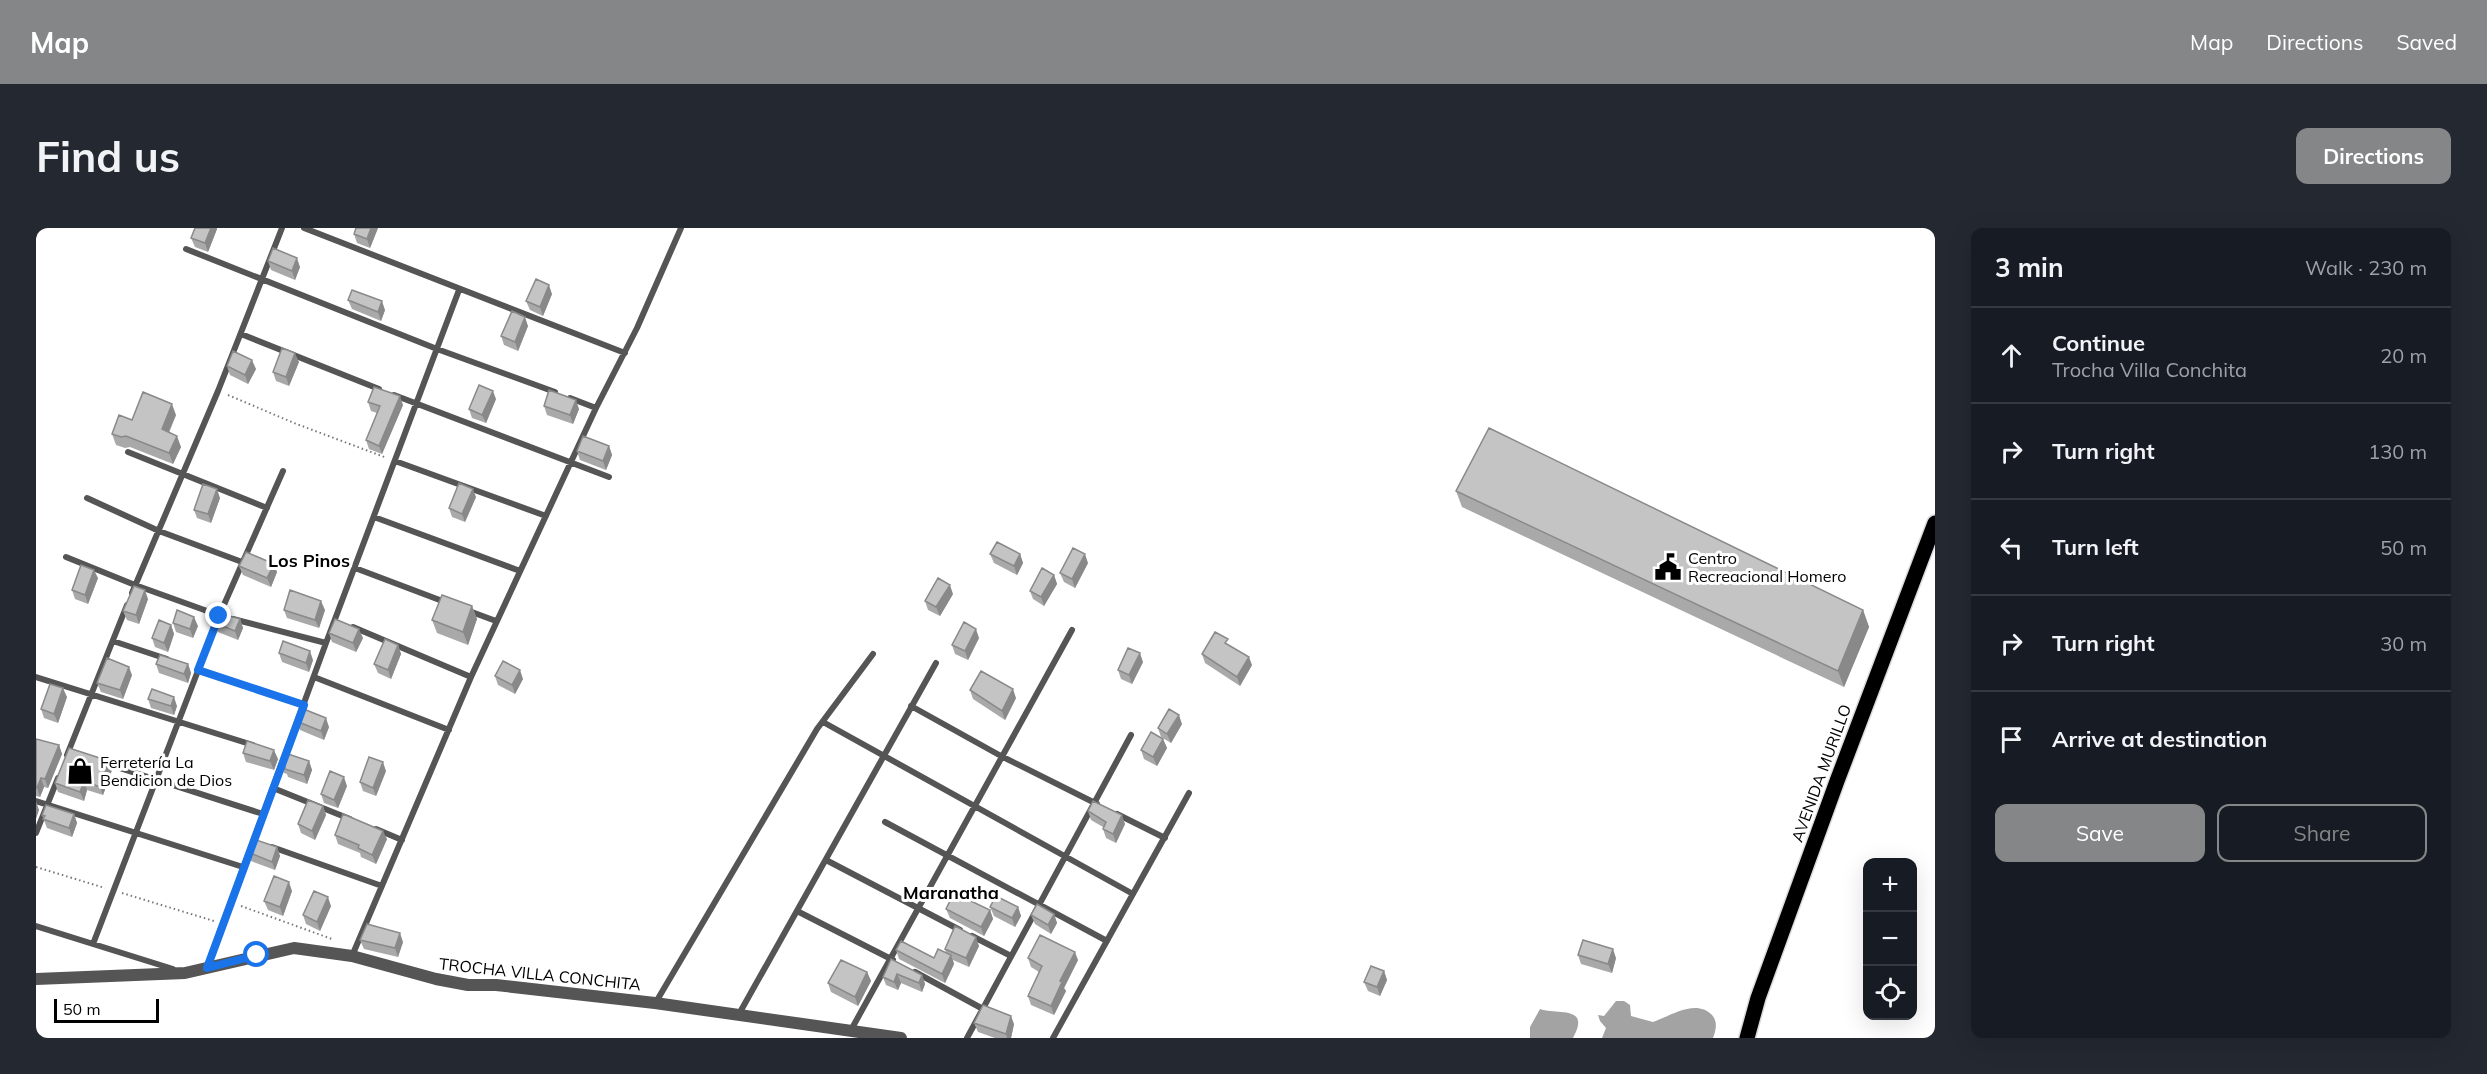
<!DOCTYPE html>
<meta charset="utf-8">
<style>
body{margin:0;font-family:Mulish,sans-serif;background:#242831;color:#f1f3f6}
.controls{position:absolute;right:18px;bottom:18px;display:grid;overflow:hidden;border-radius:12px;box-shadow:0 6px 24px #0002}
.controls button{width:54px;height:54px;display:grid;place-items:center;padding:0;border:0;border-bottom:2px solid #363941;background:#171b24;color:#f1f3f6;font:30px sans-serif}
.scale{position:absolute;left:18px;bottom:15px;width:105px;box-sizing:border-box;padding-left:6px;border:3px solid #000;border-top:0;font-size:16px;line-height:21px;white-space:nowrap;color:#000;-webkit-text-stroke:4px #fff;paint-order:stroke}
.stop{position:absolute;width:18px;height:18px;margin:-14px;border:4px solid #1a73e8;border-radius:50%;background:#fff}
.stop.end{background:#1a73e8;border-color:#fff;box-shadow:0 2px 6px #0008}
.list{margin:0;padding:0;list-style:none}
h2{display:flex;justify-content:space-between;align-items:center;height:78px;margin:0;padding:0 24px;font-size:26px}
h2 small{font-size:20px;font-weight:400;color:#9ea1a6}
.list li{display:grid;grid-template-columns:39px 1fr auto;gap:18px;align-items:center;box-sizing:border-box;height:96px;padding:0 24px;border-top:2px solid #363941}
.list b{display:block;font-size:22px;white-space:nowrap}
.list p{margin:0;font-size:20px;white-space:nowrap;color:#9ea1a6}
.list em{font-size:20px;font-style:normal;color:#9ea1a6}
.actions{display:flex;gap:12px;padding:18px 24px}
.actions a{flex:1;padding:14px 0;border:2px solid #858687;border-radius:12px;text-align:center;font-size:21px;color:#858687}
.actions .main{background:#858687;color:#fff}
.icon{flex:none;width:33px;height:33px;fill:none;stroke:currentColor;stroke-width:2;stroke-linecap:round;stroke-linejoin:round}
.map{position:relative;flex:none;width:1899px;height:810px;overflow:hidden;border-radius:12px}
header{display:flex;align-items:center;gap:36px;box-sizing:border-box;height:84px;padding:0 30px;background:#858687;color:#fff}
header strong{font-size:28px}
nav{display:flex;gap:33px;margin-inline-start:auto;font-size:21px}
.intro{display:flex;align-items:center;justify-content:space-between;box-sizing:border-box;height:144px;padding:0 36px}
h1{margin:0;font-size:42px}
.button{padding:15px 27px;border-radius:12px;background:#858687;color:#fff;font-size:21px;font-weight:700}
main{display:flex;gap:36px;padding:0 36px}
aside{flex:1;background:#171b24;border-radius:12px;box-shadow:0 6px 24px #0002}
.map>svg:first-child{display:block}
.water{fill:#a3a3a3}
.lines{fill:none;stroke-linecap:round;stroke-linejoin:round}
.primary-casing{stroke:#dbdbdb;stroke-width:18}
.path{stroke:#777;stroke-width:2;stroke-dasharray:1.5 3;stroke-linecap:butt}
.service{stroke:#555;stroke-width:6}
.minor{stroke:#555;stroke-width:12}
.primary{stroke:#000;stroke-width:15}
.wall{fill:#a9a9a9}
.shaded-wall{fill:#898989}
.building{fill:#c4c4c4;stroke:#898989;stroke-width:1.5}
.route{stroke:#1a73e8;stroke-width:8}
.labels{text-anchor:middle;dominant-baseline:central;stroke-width:6;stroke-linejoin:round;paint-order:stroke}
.poi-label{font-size:16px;fill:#000;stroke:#fff;text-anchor:start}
.street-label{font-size:16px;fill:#000;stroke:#fff}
.neighbourhood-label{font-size:18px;font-weight:bold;fill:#000;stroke:#fff}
</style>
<header>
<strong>Map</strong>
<nav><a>Map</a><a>Directions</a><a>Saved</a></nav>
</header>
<div class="intro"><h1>Find us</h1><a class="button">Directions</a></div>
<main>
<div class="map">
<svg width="1899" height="810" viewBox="0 0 1899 810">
<rect width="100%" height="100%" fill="#fff"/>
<path class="water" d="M1580,773H1588L1594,777L1595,788L1617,794C1634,788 1660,770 1676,787C1682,794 1680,802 1677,810H1566L1570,800L1564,793L1562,787L1568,788Z
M1504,781C1522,787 1555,777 1537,810H1494V799Z"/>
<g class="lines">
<defs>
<path id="primary" d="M1711,810L1722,770L1801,553L1899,295"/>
</defs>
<use href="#primary" class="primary-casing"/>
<path class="path" d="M192,167L258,195L351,230
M171,445L259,475
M0,639L69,660
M86,665L178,693
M205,678L296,711"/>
<path class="service" d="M268,0L589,125
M150,21L401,121L519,164
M205,106L343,161
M358,167L573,249
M534,170L560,180
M92,224L231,280
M359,233L510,288
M51,270L123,303L206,334
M338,289L484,343
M30,329L99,357L185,388
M319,340L409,374
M96,365L182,163L246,0
M433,383L460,393
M197,391L290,415
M317,399L435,449
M77,413L131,431
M0,449L217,517
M278,449L413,502
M875,478L965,528L1061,576
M787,494L1097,666
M31,527L91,377
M68,535L227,586
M237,560L314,591
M0,573L207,639
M1081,586L1129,610
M849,594L1071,713
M340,601L366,612
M0,605L22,550
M236,619L346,658
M790,632L924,702
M761,683L857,732
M0,698L137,741
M936,708L975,728
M57,716L183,388L247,243
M316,728L435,449L560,180L601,100L645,0
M171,739L290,415L423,62
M879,744L947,781
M620,774L781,501L837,426
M703,786L900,435
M815,802L1036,402
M931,810L1095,507
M1017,810L1153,565"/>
<path class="minor" d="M0,751L149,745L258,720L316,728L400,751L432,757H460L619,775L865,810"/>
<use href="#primary" class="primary"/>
</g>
<path class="wall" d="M342,0L334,20L321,15L318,6Z
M181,1L172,24L159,19L155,10Z
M232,33L264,39L259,52L235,42Z
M516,66L507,88L494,82L490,73Z
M312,72L349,82L345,93L316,81Z
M492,98L482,123L468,117L465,108Z
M263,134L253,158L240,153L237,144Z
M191,138L220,141L212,156L194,147Z
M460,171L450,195L436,190L433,181Z
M332,174L367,177L346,226L333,221L330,212L341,185L335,183Z
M508,178L543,181L537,196L511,187Z
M140,187L133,205L145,219L137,236L94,219L89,220L80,217L76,206L96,192Z
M573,218L576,227L570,242L544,232L541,223Z
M1420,263L1827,382L1833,399L1808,459L1426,279Z
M440,269L429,294L416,289L413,280Z
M184,270L175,295L161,290L158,282Z
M954,326H984L987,335L981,347L958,335Z
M1052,335L1039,360L1028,354L1024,345Z
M203,338L241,344L235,359L207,347Z
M1018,347L1021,356L1008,378L997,371L994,363Z
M62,350L52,376L39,371L36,362Z
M917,366L904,388L892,382L889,373Z
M112,371L103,396L91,392L87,383Z
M436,378L441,391L432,417L401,405L396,392Z
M248,382H289L283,400L251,390Z
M204,391L207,400L202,412L182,404L179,395Z
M137,395L162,398L157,410L140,404Z
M135,397L138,406L132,424L119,419L116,410Z
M293,405L327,410L320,424L296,414Z
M943,410L932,432L919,426L916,417Z
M362,417L365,426L355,451L342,445L338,436Z
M1194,418L1216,437L1204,458L1169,435L1166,426Z
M243,425L277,432L273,444L246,434Z
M1107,434L1096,456L1085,451L1082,442Z
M120,436H152L155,445L152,455L123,445Z
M96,447L87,471L65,464L61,455Z
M459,448L487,451L479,466L462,457Z
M934,462L980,470L969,492L937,471Z
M31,469L22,495L8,490L5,481Z
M112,471L141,478L138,487L115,480Z
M260,493L293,499L288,512L264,502Z
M1146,496L1135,515L1125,509L1122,500Z
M0,511L23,517L26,526L12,560L8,559L4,569L0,568Z
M1127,511L1131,520L1121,538L1108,531L1105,522Z
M207,525L242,531L238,542L210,534Z
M73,533L76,542L67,567L51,562L48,573L22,564L19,555Z
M273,533L276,542L271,556L252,549L251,546L248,545L244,537Z
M350,543L340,568L327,563L324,554Z
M311,558L302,580L288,575L285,566Z
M287,578L290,587L279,612L265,605L262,596Z
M1052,583L1089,596L1080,615L1070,610L1067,601V599L1055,592Z
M38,586L41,595L36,609L11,600L6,587Z
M299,607L351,611L340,636L325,629L324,625L302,616Z
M241,619L244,628L239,642L215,633L212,624Z
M256,663L247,688L232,682L228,673Z
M295,678L284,703L270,696L267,687Z
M954,679H982L985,688L979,699L958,688Z
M910,681L954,682L957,691L948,708L914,690Z
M1018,686L1021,695L1015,706L999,696L995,687Z
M324,712L367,714L362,729L328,721Z
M943,718L933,739L917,732L918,736L909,755L863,731L860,722L898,730L910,725L909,721Z
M1542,727L1580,730L1576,745L1545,736Z
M992,730L1042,732L1028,760L1030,763L1018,787L995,777L992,768L1003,744L995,739Z
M855,731L886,747L889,756L886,764L865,755L862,762L850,757L847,749Z
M1348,743L1351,752L1344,768L1332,763L1328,754Z
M831,744L835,753L822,778L795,764L792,755Z
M938,795L978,796L975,810H959L942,804Z"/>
<path class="shaded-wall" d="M175,0H181V1L172,24L169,15Z
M335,0H342L334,20L331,11Z
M261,30L264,39L259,52L256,43Z
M513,57L516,66L507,88L504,79Z
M346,73L349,82L345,93L342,84Z
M489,89L492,98L482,123L479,114Z
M259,125L263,134L253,158L250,149Z
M216,132L220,141L212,156L209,147Z
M457,163L460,171L450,195L446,187Z
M364,168L367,177L346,226L343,218Z
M540,172L543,181L537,196L534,187Z
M136,176L140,187L129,212L126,201Z
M141,208L145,219L137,236L133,225Z
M573,218L576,227L570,242L567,233Z
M181,261L184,270L175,295L172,286Z
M437,261L440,269L429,294L426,286Z
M984,326L987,335L981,347L978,338Z
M1049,326L1052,335L1039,360L1036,351Z
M238,336L241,344L235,359L231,350Z
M58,342L62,350L52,376L49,367Z
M1018,347L1021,356L1008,378L1005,369Z
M914,357L917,366L904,388L900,379Z
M109,362L112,371L103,396L100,387Z
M285,373L289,382L283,400L279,392Z
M436,378L441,391L432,417L427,404Z
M1827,382L1833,399L1808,459L1802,443Z
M158,389L162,398L157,410L154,401Z
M204,391L207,400L202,412L199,403Z
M135,397L138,406L132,424L128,415Z
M323,401L327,410L320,424L317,415Z
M940,401L943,410L932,432L929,423Z
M362,417L365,426L355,451L352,442Z
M274,423L277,432L273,444L270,435Z
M1104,425L1107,434L1096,456L1093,447Z
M1213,429L1216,437L1204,458L1201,449Z
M152,436L155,445L152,455L148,446Z
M93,439L96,447L87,471L84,462Z
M484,442L487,451L479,466L476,457Z
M27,460L31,469L22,495L18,486Z
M977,461L980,470L969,492L966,483Z
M138,469L141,478L138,487L135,478Z
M1143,487L1146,496L1135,515L1131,506Z
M290,490L293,499L288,512L285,503Z
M1127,511L1131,520L1121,538L1117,529Z
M23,517L26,526L12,560L9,551Z
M238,522L242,531L238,542L234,533Z
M73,533L76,542L67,567L64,559Z
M273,533L276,542L271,556L268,547Z
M347,534L350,543L340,568L337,560Z
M308,549L311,558L302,580L298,572Z
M5,550L8,559L4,569L1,560Z
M48,553L51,562L48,573L44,564Z
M0,573L3,582L0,591Z
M287,578L290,587L279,612L276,603Z
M38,586L41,595L36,609L33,600Z
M1086,587L1089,596L1080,615L1077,606Z
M347,603L351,611L340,636L336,627Z
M241,619L244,628L239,642L236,634Z
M253,654L256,663L247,688L244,679Z
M292,669L295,678L284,703L281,694Z
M982,679L985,688L979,699L976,690Z
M954,682L957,691L948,708L945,699Z
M1018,686L1021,695L1015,706L1012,697Z
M364,705L367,714L362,729L359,720Z
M940,709L943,718L933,739L930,730Z
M1577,721L1580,730L1576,745L1572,736Z
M1039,724L1042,732L1028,760L1030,763L1018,787L1015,778L1024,753Z
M915,727L918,736L909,755L906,746Z
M1348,743L1351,752L1344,768L1341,759Z
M831,744L835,753L822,778L819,769Z
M861,746L865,755L862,762L858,754Z
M886,747L889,756L886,764L883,755Z
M975,788L978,796L975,810H971L970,806Z"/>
<path class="building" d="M159,0H175L169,15L155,10Z
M320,0H335L331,11L318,6Z
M237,20L261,30L256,43L232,33Z
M500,51L513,57L504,79L490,73Z
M316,62L346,73L342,84L312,72Z
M476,83L489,89L479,114L465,108Z
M246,120L259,125L250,149L237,144Z
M197,123L216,132L209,147L191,138Z
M443,157L457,163L446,187L433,181Z
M338,159L364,168L343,218L330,212L344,178L332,174Z
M513,162L540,172L534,187L508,178Z
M107,164L136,176L126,201L141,208L133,225L90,208L85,209L76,206L83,187L96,192Z
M1453,200L1827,382L1802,443L1420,263Z
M547,208L573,218L567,233L541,223Z
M423,255L437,261L426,286L413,280Z
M167,256L181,261L172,286L158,282Z
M961,314L984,326L978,338L954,326Z
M1037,320L1049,326L1036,351L1024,345Z
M210,324L238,336L231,350L203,338Z
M45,337L58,342L49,367L36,362Z
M1006,340L1018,347L1005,369L994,363Z
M902,350L914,357L900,379L889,373Z
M98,358L109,362L100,387L87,383Z
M254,362L285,373L279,392L248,382Z
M406,367L436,378L427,404L396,392Z
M141,382L158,389L154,401L137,395Z
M183,385L204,391L199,403L179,395Z
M299,391L323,401L317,415L293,405Z
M123,392L135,397L128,415L116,410Z
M928,394L940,401L929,423L916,417Z
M1179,404L1192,411L1189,415L1213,429L1201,449L1166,426Z
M349,411L362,417L352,442L338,436Z
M247,413L274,423L270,435L243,425Z
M1092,420L1104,425L1093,447L1082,442Z
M124,427L152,436L148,446L120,436Z
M71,430L93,439L84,462L61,455Z
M467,433L484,442L476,457L459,448Z
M945,443L977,461L966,483L934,462Z
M14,456L27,460L18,486L5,481Z
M116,461L138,469L135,478L112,471Z
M265,480L290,490L285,503L260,493Z
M1133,481L1143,487L1131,506L1122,500Z
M1115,504L1127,511L1117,529L1105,522Z
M0,511L23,517L9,551L5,550L1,560H0Z
M211,513L238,522L234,533L207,525Z
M33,520L73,533L64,559L48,553L44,564L19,555Z
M249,525L273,533L268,547L249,541V538L244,537Z
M333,529L347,534L337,560L324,554Z
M294,543L308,549L298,572L285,566Z
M272,572L287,578L276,603L262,596Z
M1057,573L1086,587L1077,606L1067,601L1070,594L1052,583Z
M10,577L38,586L33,600L7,591L9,588L6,587Z
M307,586L347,603L336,627L322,620L323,617L299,607Z
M217,611L241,619L236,634L212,624Z
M238,648L253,654L244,679L228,673Z
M278,663L292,669L281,694L267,687Z
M918,665L954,682L945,699L910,681Z
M960,668L982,679L976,690L954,679Z
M1001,676L1018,686L1012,697L995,687Z
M331,696L364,705L359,720L324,712Z
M919,698L940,709L930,730L909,721Z
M1004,707L1039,724L1024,753L1026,754L1015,778L992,768L1006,738L992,730Z
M1547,712L1577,721L1572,736L1542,727Z
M865,713L898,730L902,721L915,727L906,746L860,722Z
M855,731L886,747L883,755L861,746L858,754L847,749Z
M805,732L831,744L819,769L792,755Z
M1335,738L1348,743L1341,759L1328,754Z
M947,777L975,788L970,806L938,795Z"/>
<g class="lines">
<path class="route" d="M183,388L162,442L268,477L171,740L221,727"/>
</g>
<defs>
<symbol id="civic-bare" viewBox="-9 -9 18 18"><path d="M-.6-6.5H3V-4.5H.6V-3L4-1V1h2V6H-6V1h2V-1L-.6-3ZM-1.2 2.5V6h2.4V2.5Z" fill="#000" stroke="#fff" stroke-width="2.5" paint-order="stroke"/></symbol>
<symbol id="shop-bare" viewBox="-9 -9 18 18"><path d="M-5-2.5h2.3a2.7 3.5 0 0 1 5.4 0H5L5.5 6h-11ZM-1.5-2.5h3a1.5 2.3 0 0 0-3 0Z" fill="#000" stroke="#fff" stroke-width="2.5" paint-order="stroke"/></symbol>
</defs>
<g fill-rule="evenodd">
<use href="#civic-bare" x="1613" y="320" width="38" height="38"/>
<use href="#shop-bare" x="25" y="524" width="38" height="38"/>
</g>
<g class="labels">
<g class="poi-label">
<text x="1652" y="330">Centro<tspan x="1652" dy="18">Recreacional Homero</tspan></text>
<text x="64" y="534">Ferretería La<tspan x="64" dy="18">Bendicion de Dios</tspan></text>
</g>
<g class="street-label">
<text transform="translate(1785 545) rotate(-70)">AVENIDA MURILLO</text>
<text transform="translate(504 746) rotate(6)">TROCHA VILLA CONCHITA</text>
</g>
<g class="neighbourhood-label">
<text x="273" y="332">Los Pinos</text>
<text x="915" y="664">Maranatha</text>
</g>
</g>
</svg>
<div class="controls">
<button>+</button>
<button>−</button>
<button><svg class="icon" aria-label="locate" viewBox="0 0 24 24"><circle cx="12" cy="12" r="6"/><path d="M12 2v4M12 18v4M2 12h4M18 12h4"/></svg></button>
</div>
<div class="scale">50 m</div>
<div class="stop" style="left:221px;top:727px"></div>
<div class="stop end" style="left:183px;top:388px"></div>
</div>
<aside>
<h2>3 min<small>Walk · 230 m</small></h2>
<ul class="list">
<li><svg class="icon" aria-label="ahead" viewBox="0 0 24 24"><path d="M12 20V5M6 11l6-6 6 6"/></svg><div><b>Continue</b><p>Trocha Villa Conchita</p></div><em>20 m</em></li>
<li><svg class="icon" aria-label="right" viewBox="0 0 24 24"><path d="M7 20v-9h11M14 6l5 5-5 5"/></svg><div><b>Turn right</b></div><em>130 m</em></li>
<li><svg class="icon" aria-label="left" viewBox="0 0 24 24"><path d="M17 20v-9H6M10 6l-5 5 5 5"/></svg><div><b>Turn left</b></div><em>50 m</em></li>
<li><svg class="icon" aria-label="right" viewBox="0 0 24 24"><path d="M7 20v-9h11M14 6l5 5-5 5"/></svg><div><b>Turn right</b></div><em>30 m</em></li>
<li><svg class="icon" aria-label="arrive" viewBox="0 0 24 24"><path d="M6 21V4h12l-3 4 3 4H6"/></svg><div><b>Arrive at destination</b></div></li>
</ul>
<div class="actions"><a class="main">Save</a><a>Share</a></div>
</aside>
</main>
